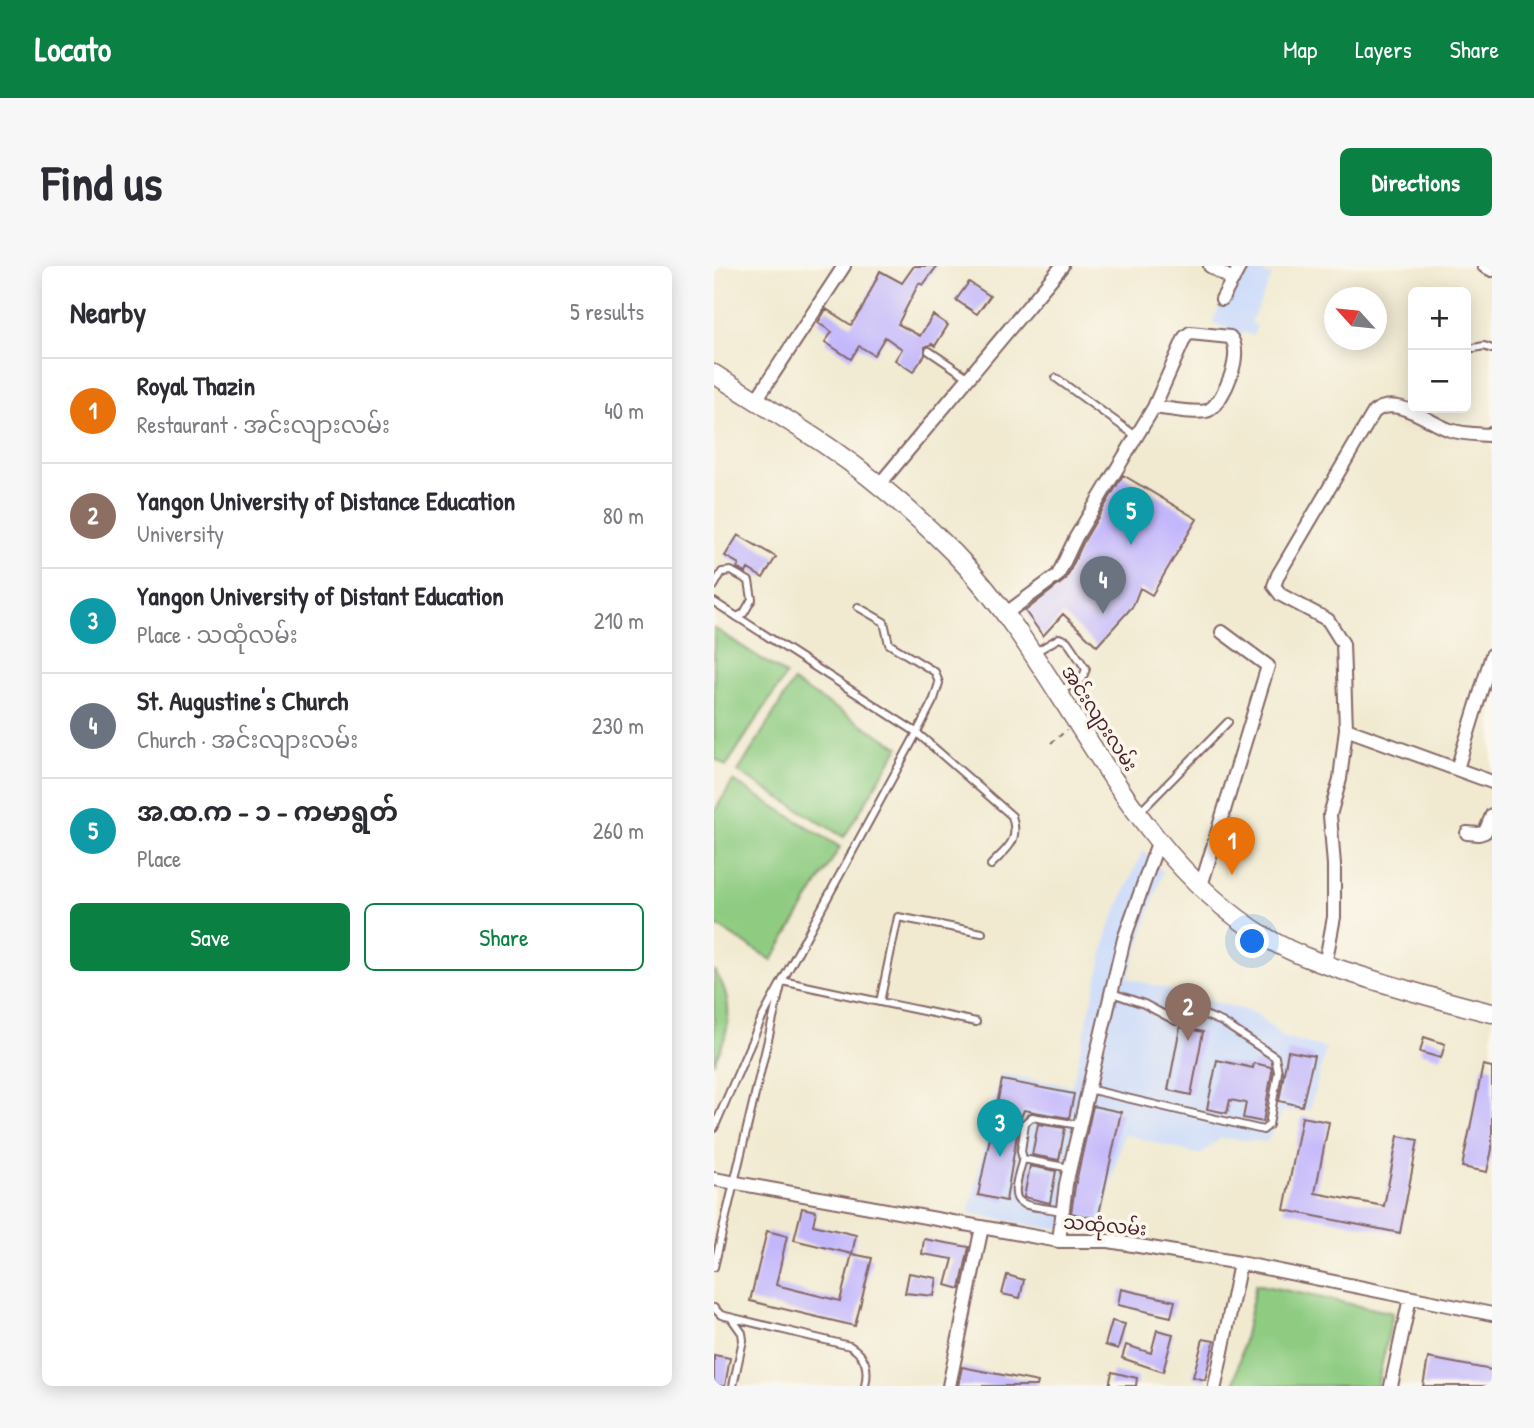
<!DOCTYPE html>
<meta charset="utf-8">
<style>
body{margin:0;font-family:"Patrick Hand","Noto Sans Myanmar",sans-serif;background:#f7f7f7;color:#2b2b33}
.controls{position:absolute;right:21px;top:21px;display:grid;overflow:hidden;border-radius:10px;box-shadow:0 4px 18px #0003}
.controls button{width:63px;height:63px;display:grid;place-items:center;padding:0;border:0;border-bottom:2px solid #e1e1e2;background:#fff;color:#2b2b33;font:35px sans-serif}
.compass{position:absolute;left:610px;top:21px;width:63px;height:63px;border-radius:50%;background:#fff;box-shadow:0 4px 18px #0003;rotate:297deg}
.you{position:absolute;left:539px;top:676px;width:24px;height:24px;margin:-18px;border:5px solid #fff;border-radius:50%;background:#1a73e8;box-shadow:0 0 0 10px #1a73e833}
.badge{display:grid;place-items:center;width:46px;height:46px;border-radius:50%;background:#0b8043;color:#fff;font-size:23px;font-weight:700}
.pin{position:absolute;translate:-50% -58px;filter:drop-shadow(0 2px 4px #0008)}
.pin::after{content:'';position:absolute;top:37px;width:24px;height:21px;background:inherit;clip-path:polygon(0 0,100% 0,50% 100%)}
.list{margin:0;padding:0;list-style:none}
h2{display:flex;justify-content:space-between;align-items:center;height:91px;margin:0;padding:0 28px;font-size:30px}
h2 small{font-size:23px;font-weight:400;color:#7c7c81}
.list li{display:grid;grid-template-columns:46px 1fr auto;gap:21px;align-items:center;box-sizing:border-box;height:105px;padding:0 28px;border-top:2px solid #e1e1e2}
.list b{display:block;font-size:26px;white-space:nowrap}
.list p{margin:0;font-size:23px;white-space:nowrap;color:#7c7c81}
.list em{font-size:23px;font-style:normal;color:#7c7c81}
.actions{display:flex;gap:14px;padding:21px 28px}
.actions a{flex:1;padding:16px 0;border:2px solid #0b8043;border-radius:10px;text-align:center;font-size:24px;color:#0b8043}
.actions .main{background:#0b8043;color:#fff}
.map{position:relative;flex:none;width:778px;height:1120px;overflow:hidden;border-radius:10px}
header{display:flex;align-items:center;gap:42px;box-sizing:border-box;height:98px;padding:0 35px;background:#0b8043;color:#fff}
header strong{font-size:33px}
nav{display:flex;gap:38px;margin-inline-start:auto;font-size:24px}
.intro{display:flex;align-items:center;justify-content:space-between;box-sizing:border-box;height:168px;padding:0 42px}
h1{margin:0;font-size:49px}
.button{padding:18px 32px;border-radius:10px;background:#0b8043;color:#fff;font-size:24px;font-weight:700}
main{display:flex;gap:42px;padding:0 42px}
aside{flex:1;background:#fff;border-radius:10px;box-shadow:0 4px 18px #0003}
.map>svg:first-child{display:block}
.built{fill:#ccdbfa}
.green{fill:#8fcc82;stroke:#6c7656;stroke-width:2}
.building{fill:#c3b7fc}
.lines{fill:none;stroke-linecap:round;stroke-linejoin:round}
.service-casing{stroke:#846665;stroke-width:10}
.minor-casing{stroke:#846665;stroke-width:16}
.secondary-casing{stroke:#846665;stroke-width:21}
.path{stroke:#846665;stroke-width:2;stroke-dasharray:5 5;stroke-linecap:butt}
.service{stroke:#fff;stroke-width:6}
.minor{stroke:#fff;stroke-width:12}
.secondary{stroke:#fff;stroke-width:18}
.labels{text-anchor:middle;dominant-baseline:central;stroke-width:7;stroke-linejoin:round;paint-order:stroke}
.street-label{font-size:19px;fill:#4a1f2b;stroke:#fbf7ec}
</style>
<header>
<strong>Locato</strong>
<nav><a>Map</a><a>Layers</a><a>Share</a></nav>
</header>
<div class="intro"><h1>Find us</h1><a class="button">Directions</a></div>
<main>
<aside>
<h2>Nearby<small>5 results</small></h2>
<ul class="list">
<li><span class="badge" style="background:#e8710a">1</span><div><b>Royal Thazin</b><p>Restaurant · အင်းလျားလမ်း</p></div><em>40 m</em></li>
<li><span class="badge" style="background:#8d6e63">2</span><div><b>Yangon University of Distance Education</b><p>University</p></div><em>80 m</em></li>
<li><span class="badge" style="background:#0f9aa8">3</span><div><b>Yangon University of Distant Education</b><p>Place · သထုံလမ်း</p></div><em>210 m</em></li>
<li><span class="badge" style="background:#6b7280">4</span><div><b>St. Augustine's Church</b><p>Church · အင်းလျားလမ်း</p></div><em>230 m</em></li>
<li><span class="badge" style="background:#0f9aa8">5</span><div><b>အ.ထ.က - ၁ - ကမာရွတ်</b><p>Place</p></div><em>260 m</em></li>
</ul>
<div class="actions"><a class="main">Save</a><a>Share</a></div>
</aside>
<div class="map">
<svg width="778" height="1120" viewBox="0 0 778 1120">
<rect width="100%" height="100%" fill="#fbf7ec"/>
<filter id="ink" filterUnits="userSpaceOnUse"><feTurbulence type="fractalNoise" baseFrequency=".0143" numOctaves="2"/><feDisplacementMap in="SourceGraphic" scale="14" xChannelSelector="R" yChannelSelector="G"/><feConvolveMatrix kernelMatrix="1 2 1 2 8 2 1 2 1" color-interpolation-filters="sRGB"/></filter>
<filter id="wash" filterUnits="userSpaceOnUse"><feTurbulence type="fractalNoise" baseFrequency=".00686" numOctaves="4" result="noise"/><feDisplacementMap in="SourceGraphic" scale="28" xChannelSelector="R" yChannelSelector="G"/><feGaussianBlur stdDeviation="1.57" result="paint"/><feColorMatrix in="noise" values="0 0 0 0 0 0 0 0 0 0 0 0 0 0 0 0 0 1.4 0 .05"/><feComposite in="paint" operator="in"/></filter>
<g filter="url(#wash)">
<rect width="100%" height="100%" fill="#f1ead1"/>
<path class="built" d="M532,0L558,10L537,56L543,60L539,70L529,66L527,69L498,56L512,29L517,31Z
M429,584L449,606L414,712L541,747L571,772L612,782L596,844L569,846L553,876L506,872L487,889L409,868L387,960L333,962L255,947L286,808L358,820L395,662Z"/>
<path class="green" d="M0,362L72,409L12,500L0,492Z
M79,416L185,481L130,571L24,506Z
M19,515L126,581L58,694L0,658V546Z
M0,704C21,733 17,767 0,796Z
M542,1018L679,1047L663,1120H520Z"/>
<g id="blocks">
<path class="building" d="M200,0H223L209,19L205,17L184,58L206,70L219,49L234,59L221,80L218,78L211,81V89L199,106L181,94L188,83L171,71L160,89L145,80L137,93L111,76L118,66L104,57L112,43L137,59L149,41L166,5L188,17Z
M255,16L276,30L263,48L242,34Z
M409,209L483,253L438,329L426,322L419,340L383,380L349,348L329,370L311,345L352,313L370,275Z
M24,269L62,291L49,312L34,303L32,307L23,302L25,298L11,290Z
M466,761L489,766L477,829L454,824Z
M710,771L731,778L727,792L706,786Z
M574,785L600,790L588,840L565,835Z
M503,794L539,802L540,797L557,801L558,806L549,856L529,852L532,837L516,834L513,847L493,843Z
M769,799L778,801V883L773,906L748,901Z
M288,814L360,828L355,852L310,844L305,856L292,935L264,929Z
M379,840L407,846L384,953L357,947L361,920Z
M588,851L615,856L601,927L670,940L684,870L704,874L686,967L570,944Z
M324,858L351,862L345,894L318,889Z
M316,900L342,905L336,937L310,931Z
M88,942L102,945L99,959L142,969L138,988L80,974Z
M53,965L73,970L62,1019L126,1035L138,988L158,992L141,1060L36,1035Z
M210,973L255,981L246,1023L232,1019L239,993L208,988Z
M195,1007L223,1012L220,1030L191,1027Z
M293,1009L310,1014L306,1032L288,1028Z
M407,1023L461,1035L457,1051L404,1039Z
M398,1055L411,1058L404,1083L391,1079Z
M443,1064L459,1068L449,1106L408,1092L412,1079L437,1087Z
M489,1073L500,1075L491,1114L479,1111Z
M0,1089L16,1092L11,1120H0Z
M714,1092L778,1104V1120H709Z
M248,1101L324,1116L323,1120H244Z
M398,1106L423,1112L422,1120H395Z"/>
</g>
</g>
<g filter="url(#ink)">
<use href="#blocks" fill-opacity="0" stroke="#846665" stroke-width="2"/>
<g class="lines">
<defs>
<path id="service" d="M760,82L770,80L778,83
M215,85L255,112
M342,112L422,170
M0,320L8,306L17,305L35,315L38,333L30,347L23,351
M0,336L202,466L298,550C306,576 294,581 277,599
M320,387L345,372L353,375L372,403L368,413L346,425
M426,546L514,456
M166,736L262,756
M374,823L549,864L555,859L564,806L561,791L508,756L491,749L470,755H462L430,738L398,727
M0,862L47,754L199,474L220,433L225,417L221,406L175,378L170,356L144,341
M309,893C293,944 302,937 349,945
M356,902L309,893L307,885L311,857L318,851L365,859
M0,1001L68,715L166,736L184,651L268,667
M0,1042L7,1049L136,1080C152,1090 155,1102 151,1120
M18,1053L28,1067L29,1074L19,1120"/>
<path id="minor" d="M496,0L519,14
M770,0L778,4
M508,33L526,0
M42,134L130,0
M165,219L348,0
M291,348L344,309L362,271L440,141L471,71L476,67L516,71C531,86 510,135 495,144C486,149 451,142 440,141
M632,463L778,516
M743,503L778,389
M753,567L765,568L771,566L778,549
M487,620L554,400L508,366
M611,699L620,651V599L616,549L626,513L632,463L629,378L614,354L567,329L560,320L564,309L660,146C682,128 715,157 736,164C748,168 762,168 774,169L778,167
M0,913L345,975H395L526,997L778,1048
M345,975L352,918L410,673L445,574
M235,1120L268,961
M501,1120L526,997
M677,1120L696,1032"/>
<path id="secondary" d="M0,108C39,133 78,156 116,182C161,213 203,250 241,288C355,406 407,584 553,672C588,693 627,704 666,716C703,727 740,738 778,747"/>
</defs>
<use href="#service" class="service-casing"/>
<use href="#minor" class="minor-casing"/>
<use href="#secondary" class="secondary-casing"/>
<path class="path" d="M337,477L353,464"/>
<use href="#service" class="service"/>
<use href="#minor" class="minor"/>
<use href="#secondary" class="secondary"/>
</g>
</g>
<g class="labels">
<g class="street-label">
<text transform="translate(386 452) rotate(57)">အင်းလျားလမ်း</text>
<text transform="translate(391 959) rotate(5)">သထုံလမ်း</text>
</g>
</g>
</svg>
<div class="controls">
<button>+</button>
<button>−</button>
</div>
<svg class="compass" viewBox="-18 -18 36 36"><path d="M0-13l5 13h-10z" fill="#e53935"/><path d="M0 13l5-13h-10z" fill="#7c7c81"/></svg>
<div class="you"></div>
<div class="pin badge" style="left:518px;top:609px;background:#e8710a">1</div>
<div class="pin badge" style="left:474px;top:775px;background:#8d6e63">2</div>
<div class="pin badge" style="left:286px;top:891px;background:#0f9aa8">3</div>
<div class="pin badge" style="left:389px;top:348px;background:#6b7280">4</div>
<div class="pin badge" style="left:417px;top:279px;background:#0f9aa8">5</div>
</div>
</main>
